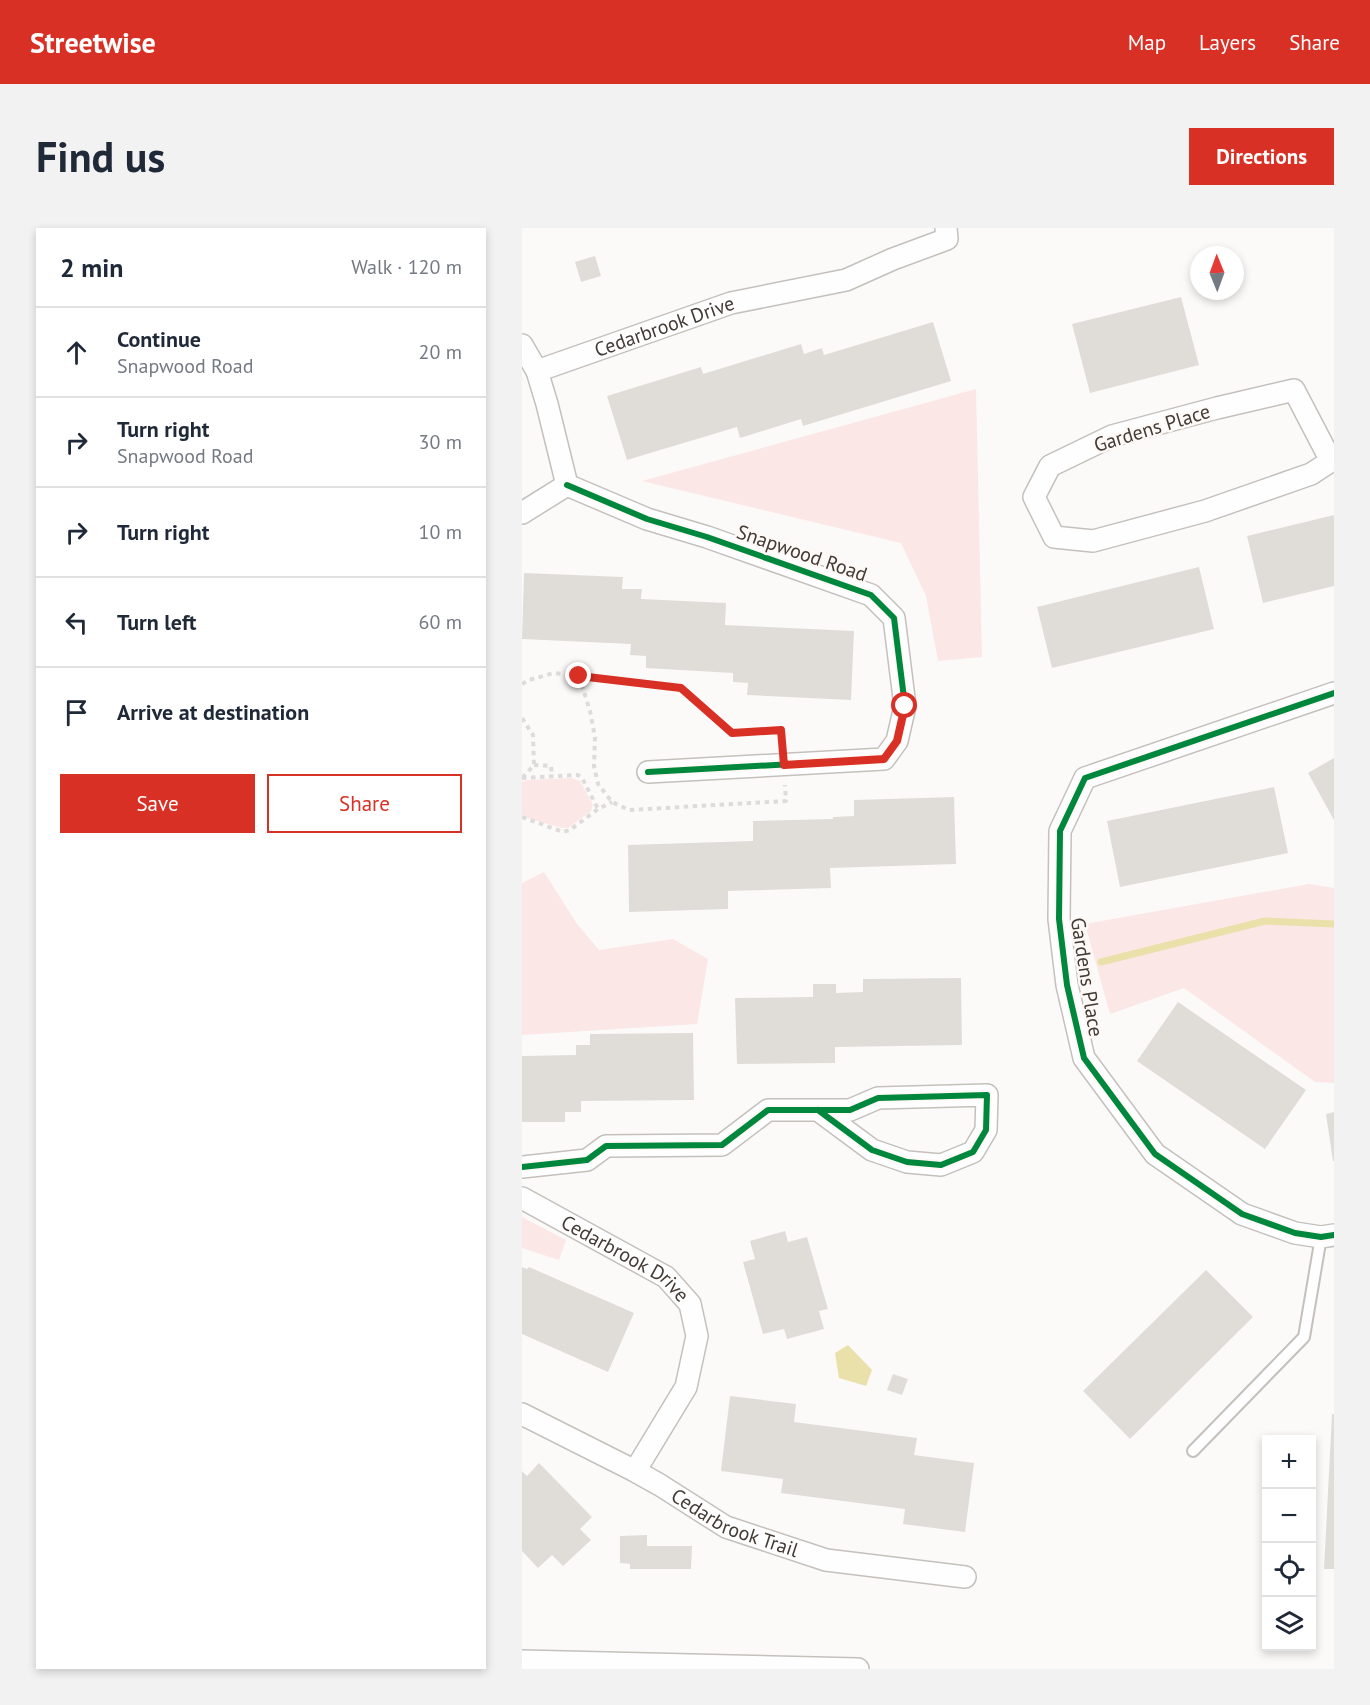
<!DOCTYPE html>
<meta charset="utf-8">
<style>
body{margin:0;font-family:"PT Sans",sans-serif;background:#f2f2f3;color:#1f2937}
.controls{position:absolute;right:18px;bottom:18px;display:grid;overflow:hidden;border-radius:0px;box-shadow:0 3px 9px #0003}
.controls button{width:54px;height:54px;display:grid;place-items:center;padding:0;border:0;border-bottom:2px solid #e0e1e3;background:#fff;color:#1f2937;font:30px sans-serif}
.compass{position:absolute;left:668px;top:18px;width:54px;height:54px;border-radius:50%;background:#fff;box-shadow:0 3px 9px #0003;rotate:359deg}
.stop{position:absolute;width:18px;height:18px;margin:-14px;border:4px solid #d93025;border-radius:50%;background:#fff}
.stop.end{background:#d93025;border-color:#fff;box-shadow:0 2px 6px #0008}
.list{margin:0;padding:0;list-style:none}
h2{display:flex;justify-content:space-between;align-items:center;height:78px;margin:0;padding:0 24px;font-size:26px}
h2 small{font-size:20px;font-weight:400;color:#747a83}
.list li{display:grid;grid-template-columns:39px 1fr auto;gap:18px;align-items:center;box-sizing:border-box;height:90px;padding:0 24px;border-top:2px solid #e0e1e3}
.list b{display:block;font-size:22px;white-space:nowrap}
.list p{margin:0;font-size:20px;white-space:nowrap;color:#747a83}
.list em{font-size:20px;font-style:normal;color:#747a83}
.actions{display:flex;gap:12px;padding:18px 24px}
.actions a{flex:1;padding:14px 0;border:2px solid #d93025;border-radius:0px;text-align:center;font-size:21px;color:#d93025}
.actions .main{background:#d93025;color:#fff}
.icon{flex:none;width:33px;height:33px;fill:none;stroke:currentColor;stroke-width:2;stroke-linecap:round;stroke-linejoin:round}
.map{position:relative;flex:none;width:812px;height:1441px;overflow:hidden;border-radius:0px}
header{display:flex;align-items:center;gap:36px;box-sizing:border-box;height:84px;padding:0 30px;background:#d93025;color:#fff}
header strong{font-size:28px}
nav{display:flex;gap:33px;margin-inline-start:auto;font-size:21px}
.intro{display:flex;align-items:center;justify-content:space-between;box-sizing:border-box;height:144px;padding:0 36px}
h1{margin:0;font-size:42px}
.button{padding:15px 27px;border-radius:0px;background:#d93025;color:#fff;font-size:21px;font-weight:700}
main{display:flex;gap:36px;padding:0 36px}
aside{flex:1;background:#fff;border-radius:0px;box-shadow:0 3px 9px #0003}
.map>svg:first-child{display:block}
.green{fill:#fae7e6}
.water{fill:#eae1aa}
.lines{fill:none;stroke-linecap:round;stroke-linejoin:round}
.stream{stroke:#eae1aa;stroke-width:7}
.building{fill:#e0ddd9}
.service-casing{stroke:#c4c0bc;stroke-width:14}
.minor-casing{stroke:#c4c0bc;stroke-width:24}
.path{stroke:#dddcdb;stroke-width:4;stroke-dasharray:4.5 4.5;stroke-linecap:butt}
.service{stroke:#fffefe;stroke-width:10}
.minor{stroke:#fffefe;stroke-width:21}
.cycleway-casing{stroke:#fef9f6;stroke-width:10}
.cycleway{stroke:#00873e;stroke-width:6}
.route{stroke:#d93025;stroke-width:8}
.labels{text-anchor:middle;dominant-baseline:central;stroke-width:5;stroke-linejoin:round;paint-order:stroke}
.street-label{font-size:20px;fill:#433b35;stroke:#fef9f6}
</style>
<header>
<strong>Streetwise</strong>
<nav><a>Map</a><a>Layers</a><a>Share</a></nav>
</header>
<div class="intro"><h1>Find us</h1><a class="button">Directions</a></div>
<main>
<aside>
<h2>2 min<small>Walk · 120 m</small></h2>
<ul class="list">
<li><svg class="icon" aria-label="ahead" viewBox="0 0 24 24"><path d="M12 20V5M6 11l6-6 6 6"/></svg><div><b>Continue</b><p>Snapwood Road</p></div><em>20 m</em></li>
<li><svg class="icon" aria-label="right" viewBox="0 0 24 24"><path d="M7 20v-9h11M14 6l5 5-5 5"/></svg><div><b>Turn right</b><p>Snapwood Road</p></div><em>30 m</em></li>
<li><svg class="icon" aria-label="right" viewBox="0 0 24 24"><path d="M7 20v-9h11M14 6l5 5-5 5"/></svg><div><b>Turn right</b></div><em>10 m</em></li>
<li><svg class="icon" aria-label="left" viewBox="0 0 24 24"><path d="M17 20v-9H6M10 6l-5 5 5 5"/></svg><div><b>Turn left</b></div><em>60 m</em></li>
<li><svg class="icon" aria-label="arrive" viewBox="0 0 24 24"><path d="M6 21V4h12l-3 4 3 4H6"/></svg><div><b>Arrive at destination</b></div></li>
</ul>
<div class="actions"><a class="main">Save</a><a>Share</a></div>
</aside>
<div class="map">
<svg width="812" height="1441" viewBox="0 0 812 1441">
<rect width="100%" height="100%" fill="#fcfaf8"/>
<path class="green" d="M454,161L460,429L416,433L404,368L379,315L120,253Z
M49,550L58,553L71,577L69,583L46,600H40L5,590L0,586V554L6,552Z
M22,644L55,696L77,722L151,711L186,731L175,796L0,807V655Z
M787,656L812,660V855L793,854L662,760L588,786L563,696Z
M0,989L44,1012L37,1032L0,1020Z"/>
<path class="water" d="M326,1117L350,1142L344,1158L317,1150L313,1125Z"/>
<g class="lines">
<path class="stream" d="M579,734L743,693L812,696"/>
</g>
<path class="building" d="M73,28L79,48L59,54L53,34Z
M659,69L677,137L568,165L550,96Z
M411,94L429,153L281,198L279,191L218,210L215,199L105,232L85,168L179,139L181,146L279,116L282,126L300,120L302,127Z
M812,287V358L741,375L725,308Z
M677,339L692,401L530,440L515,379Z
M2,345L101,349L100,361H120L119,371L204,375L203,397L332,403L329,472L225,467L226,455L211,454V445L124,440V428L108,427L109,416L0,411Z
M812,530V592L786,545Z
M752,559L766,625L598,659L585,593Z
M432,569L434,636L308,640L309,660L206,663V681L107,684L106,617L231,613V593L311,591V589L332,588V572Z
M439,750L440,817L313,819V835L215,836L213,770L291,769V756H314V765L341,764V751Z
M656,774L784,862L743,921L615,833Z
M171,805L172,872L59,873V884H43V894H0V828L54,827V817H68V806Z
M812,884V933H811L804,886Z
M263,1003L266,1014L285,1009L306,1081L297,1083L302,1101L265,1111L262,1101L241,1106L221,1034L233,1031L228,1013Z
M0,1039L5,1041L7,1039L112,1085L86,1144L0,1106Z
M684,1042L731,1089L608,1211L561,1163Z
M371,1146L386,1151L380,1167L365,1162Z
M208,1168L274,1176L272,1194L395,1210L392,1227L452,1235L443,1304L381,1296L383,1281L259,1265L261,1251L199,1243Z
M810,1186H812V1341H802Z
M17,1235L70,1289L58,1301L69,1312L41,1338L30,1327L16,1340L0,1323V1243L5,1248Z
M125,1307V1318H170L169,1341H108V1336L98,1335V1308Z"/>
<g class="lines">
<defs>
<path id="service" d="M671,1223L782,1109L799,1009"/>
<g id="minor">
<path d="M0,117L15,143L25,176L45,257"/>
<path id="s1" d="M15,143L209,75L324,52L371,31L425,11L424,0"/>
<path d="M809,233L772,162L695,180L590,208L528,238L512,269L532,309L571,313L683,283L789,246L812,231"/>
<path d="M45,257L125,291L185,309L349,367L372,390L383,478L375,513L362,531L126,544"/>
<path d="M0,285L45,257"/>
<path d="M812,465L563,550L538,603L537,691L545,757L562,830L633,926L720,986L773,1005L799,1009L812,1007"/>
<path d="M0,939L65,932L84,918L200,917L246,882H328L356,870L465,867L464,902L451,924L419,937L385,934L350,922L296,882"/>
<path id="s2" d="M0,970L144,1049L168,1076L175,1108L164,1159L113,1243"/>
<path id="s3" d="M0,1186L113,1243L138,1257L204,1299L304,1332L443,1349"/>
<path d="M0,1433L336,1441"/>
</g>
</defs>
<use href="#service" class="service-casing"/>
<use href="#minor" class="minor-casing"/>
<path class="path" d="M57,448L68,483L73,509L72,538L76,556L90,574L107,582L264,573L263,557
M0,456L7,452L32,445L159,460L210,505L259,502L260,516
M0,490L11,507L12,537L1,549
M12,537L29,538L30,548
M0,550L56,547L60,550L76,581
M0,589L41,604L48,602L76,581L90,574"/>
<use href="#service" class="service"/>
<use href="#minor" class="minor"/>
<defs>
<path id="cycleway" d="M45,257L125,291L185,309L349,367L372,390L383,478L375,513L362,531L126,544
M812,465L563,550L538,603L537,691L545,757L562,830L633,926L720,986L773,1005L799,1009L812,1007
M0,939L65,932L84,918L200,917L246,882H328L356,870L465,867L464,902L451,924L419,937L385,934L350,922L296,882"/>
</defs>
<use href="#cycleway" class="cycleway-casing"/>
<use href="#cycleway" class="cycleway"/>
</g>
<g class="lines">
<path class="route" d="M57,448L159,460L210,505L259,502L262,537L362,531L375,513L383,478"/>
</g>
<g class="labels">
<g class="street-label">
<text stroke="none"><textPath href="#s1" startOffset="135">Cedarbrook Drive</textPath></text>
<text transform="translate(630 200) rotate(-17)">Gardens Place</text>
<text transform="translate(280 325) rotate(19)">Snapwood Road</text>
<text transform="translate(565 749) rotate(81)">Gardens Place</text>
<text stroke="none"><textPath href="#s2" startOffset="120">Cedarbrook Drive</textPath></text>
<text stroke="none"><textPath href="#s3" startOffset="240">Cedarbrook Trail</textPath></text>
</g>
</g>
</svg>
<div class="controls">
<button>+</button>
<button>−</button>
<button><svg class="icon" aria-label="locate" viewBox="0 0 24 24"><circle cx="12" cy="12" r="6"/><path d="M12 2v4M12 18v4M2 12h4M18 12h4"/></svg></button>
<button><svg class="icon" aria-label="layers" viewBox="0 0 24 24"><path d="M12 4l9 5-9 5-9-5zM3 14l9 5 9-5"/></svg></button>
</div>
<svg class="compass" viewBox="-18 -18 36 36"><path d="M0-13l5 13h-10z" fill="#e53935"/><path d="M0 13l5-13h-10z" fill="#747a83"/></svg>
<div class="stop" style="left:383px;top:478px"></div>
<div class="stop end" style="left:57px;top:448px"></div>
</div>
</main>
